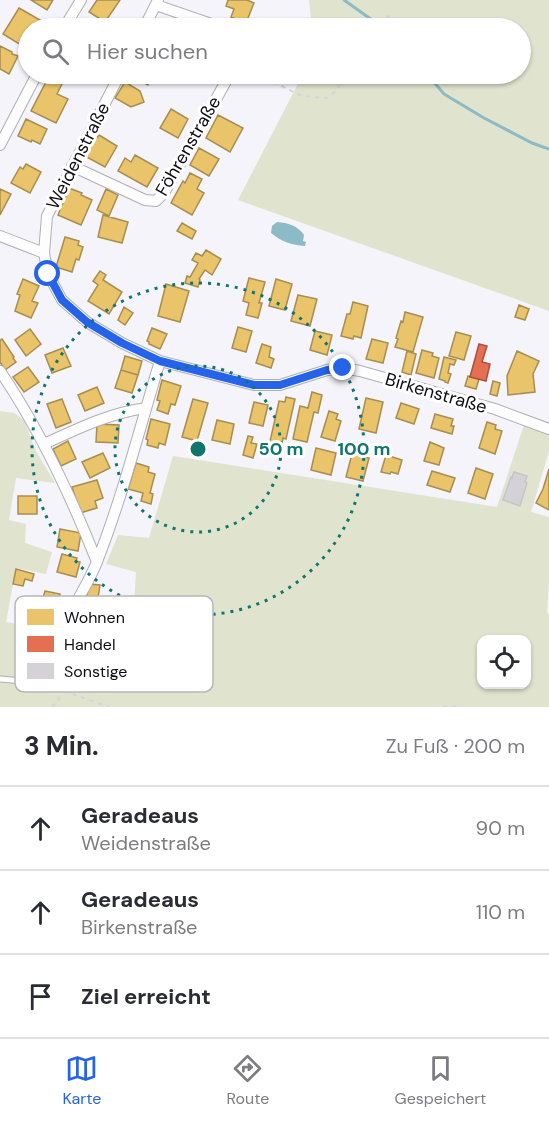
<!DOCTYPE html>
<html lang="de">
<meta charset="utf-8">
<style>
body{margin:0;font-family:"DM Sans",sans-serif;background:#f2f2f3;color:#2b2b33}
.controls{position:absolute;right:18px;bottom:18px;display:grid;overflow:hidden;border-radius:12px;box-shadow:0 2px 4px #0004}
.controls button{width:54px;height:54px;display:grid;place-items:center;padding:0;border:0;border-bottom:2px solid #e1e1e2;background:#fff;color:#2b2b33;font:30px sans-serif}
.stop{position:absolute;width:18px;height:18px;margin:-14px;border:4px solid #2563eb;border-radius:50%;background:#fff}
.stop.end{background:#2563eb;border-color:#fff;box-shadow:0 2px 6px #0008}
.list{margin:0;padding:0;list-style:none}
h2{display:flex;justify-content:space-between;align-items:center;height:78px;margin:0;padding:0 24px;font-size:26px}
h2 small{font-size:20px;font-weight:400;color:#7c7c81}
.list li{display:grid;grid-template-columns:39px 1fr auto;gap:18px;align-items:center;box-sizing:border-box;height:84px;padding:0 24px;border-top:2px solid #e1e1e2}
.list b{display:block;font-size:22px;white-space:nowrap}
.list p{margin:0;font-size:20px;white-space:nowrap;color:#7c7c81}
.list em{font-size:20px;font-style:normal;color:#7c7c81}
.icon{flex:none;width:33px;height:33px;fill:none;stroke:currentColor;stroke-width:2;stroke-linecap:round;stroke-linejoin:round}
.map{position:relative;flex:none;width:549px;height:707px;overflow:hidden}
.search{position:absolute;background:#fff;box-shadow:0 2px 4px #0004;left:18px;right:18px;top:18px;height:66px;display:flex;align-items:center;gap:15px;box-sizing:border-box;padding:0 21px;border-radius:33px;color:#7c7c81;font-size:22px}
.sheet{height:330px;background:#fff}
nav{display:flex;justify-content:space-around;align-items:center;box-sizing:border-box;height:84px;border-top:2px solid #e1e1e2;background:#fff;font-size:16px;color:#7c7c81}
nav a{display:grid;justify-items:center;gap:3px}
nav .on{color:#2563eb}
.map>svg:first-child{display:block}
.green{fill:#e0e3ce;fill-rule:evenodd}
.water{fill:#8cbac6}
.homes{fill:#e9c46a;stroke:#a78d50;stroke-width:1.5}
.shops{fill:#e76f51;stroke:#a6513e;stroke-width:1.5}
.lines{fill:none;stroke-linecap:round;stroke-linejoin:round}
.stream{stroke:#8cbac6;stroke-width:3}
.building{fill:#d5d2d7;stroke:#c6c4ca;stroke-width:1.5}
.lane-casing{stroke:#afafb4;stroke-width:7}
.street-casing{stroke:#afafb4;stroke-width:12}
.path{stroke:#d6d5d8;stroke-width:2;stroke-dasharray:4.5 4.5;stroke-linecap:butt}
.lane{stroke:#fdfdfe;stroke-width:5}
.street{stroke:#fdfdfe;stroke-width:10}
.route{stroke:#2563eb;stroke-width:8}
.ring{fill:none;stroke:#0f766e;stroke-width:3;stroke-dasharray:3 6}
.labels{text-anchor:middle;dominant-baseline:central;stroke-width:6;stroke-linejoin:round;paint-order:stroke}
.street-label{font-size:18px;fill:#0d0c12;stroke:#fff}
.key{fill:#fff;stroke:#b6b6b8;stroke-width:1.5}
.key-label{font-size:16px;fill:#0d0c12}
.centre{fill:#0f766e;stroke:#fff;stroke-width:3}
.ring-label{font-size:18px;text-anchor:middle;font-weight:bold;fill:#0f766e;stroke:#fff;stroke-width:6;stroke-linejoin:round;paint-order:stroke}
</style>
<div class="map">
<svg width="549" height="707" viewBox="0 0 549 707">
<rect width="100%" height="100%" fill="#f4f4fa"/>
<path class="green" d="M309,0H549V311L238,200L303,74H520V28H312Z
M0,411L14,413L24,420L36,451L55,483L16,478L9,520L26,524L25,543L52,552L46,574L16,568L6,622L24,625L22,678L52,680L60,659L105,663L111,634L127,635L131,626L157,627L159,612L134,606L136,572L106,564L118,535L149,538L173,456L497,507L524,425L549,436V451L531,512L549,517V581L547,612L549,615V707H0ZM482,640H526V684H482Z"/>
<path class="water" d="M277,222C288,223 297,225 304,235L303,241L306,242L305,246C291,245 282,242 271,233L272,226Z"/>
<path class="homes" d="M31,0H53L47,10Z
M97,0H120L105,22L89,12Z
M228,0H247L254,3L246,23L231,17L234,9L226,6Z
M19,8L40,20L35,28H28V39L24,47L3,34Z
M0,46L12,52V54L18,56L9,74L0,69Z
M128,74H154L148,85Z
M48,78L62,84L57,94L68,99L56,123L31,111Z
M125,82L140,91L144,102L131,107L115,98Z
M171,109L188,119L178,138L160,128Z
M218,115L243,128L230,152L206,138Z
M26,119L47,129L40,144L32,140L31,142L18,136Z
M99,135L117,146L105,167L83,155L93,137L96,139Z
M199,148L219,159L209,176L190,165Z
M135,155L158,168L147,187L118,171L125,158L131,162Z
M26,164L41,172L30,193L11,183L20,167L23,169Z
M190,173L202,179L197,189L204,193L192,215L171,203L183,181L185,183Z
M69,188L82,193L81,195L92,200L81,225L58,215Z
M0,189L11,194L0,215Z
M106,189L118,195L109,216L97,210Z
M103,215L128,222L122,243L98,237Z
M182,223L196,231L192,239L177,231Z
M65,237L79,241L78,245L83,247L79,260L76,259L72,272L56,267Z
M206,250L221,259L212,275L205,270L199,279L200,280L198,287L185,283L187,276L190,277L198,263L192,260L196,253L202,256Z
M100,271L106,275L103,280L122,292L109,314L88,301L98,285L93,281Z
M249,278L265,282L259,303H262L258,318L246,315L249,303L243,301Z
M23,279L39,286L32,301L38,303L31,318L15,311L20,295L17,294Z
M276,279L292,284L285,310L269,306Z
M166,284L189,291L180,322L158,316Z
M298,295L317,299L310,326L291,321Z
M353,302L368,306L361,338L354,336L353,339L341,336L347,314H350Z
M519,305L529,309L525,320L515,317Z
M124,307L133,313L125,325L118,320Z
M405,312L423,317L413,352L395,347L398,339L396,338L401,321L403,322Z
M238,327L252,331L246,352L232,348Z
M152,328L167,334L160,349L149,344V342L147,341Z
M30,329L41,344L26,356L15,340Z
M315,331L332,335L327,355L310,350Z
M456,332L471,336L464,360L449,356Z
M2,339L14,357L13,358L16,362L5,370L0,362V340Z
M372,339L388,343L383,363L366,359Z
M262,344L271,347L269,357L274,359L271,368L256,363Z
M63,348L71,366L52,373L45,355Z
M422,350L433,353L432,356L439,358L434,378L416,373Z
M407,351L416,354L411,375L402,372Z
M517,351L539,361L533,374L535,392L508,395L507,376Z
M125,356L142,361L138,375L121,370Z
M444,357L456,360L454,365L450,364L448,373L451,374L448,383L445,382V381L439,379Z
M28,367L39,382L24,392L13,377Z
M121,370L138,375L132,393L115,388Z
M468,376L479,379L476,389L465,386Z
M162,380L181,386L175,405L171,404L168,414L157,410L160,401L157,400Z
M493,381L500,383L497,396L490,394Z
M97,387L104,403L85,411L78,395Z
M312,392L322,395L318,413L314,412L307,442L293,439L300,406L308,408Z
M286,397L295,399L286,439L283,438L281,449L269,446L279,401L285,402Z
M366,398L383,402L376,433L359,429Z
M62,399L71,422L56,428L47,404Z
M193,399L208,403L197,441L182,437Z
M254,402L268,405L263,426L249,423Z
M401,403L419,409L414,424L396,418Z
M329,411L338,414L336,419L341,421L335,441L321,437Z
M435,414L453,419L451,426H454L452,434L431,428Z
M151,419L170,424L165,445L159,443L158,448L147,445L148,440L146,439Z
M217,420L234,424L230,444L212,440Z
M487,422L496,425L495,429L502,431L495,454L479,448Z
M97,424L119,425L118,443L96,442Z
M248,436L253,437L251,443L257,444L253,458L243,455Z
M68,441L76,459L61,466L53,449Z
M430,442L444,448L439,465L424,461Z
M316,448L336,453L331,475L311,470Z
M103,453L110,468L90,478L82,462Z
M352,454L369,458L363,481L346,477Z
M386,455L402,460L398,474L391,472L390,474L381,472Z
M136,463L149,467L148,472L155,474L150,493L153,494L151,504L141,501L143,493L128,489Z
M476,468L493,474L485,499L468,493Z
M549,469V510L536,503L543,489Z
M432,471L455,478L450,492L427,485Z
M97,480L103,498L95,501L97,508L80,513L72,487Z
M18,496H37V514H18Z
M60,529L81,533L78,551L57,547Z
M62,554L77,558L76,561L80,562L76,577L57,572Z
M16,569L34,574L32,581L25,579L23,586L13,584Z
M88,584L100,585L98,598L87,597Z
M45,591L60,594L56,610L41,607L40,611L26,608L28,598L42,601Z"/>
<path class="shops" d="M479,344L487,346L482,362L490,364L486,381L470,377Z"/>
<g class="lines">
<path class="stream" d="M344,0L375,22L381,28
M427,74L444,94L484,118L532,143L549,149"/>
</g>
<path class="building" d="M514,472L527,476L525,482L527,483L520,506L503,500L511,477L512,478Z"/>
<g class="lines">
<defs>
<path id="lane" d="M0,679L57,684"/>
<path id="street" d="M156,5L223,28
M64,28L81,0
M144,28L158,0
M120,74L47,216L44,253L48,274L62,300L87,322L122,343L160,361L254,385H280L327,370L343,368L360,371L495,409L549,429
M0,145L37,74
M72,166L145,200L156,201L164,193L230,74
M0,236L44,253
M0,371C40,430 71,496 97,562
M44,444C77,429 109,413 146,408
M57,684C55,663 60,637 69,617C78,597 91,579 98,559C123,495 140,427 160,361"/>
</defs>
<use href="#lane" class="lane-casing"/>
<use href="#street" class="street-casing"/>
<path class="path" d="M372,28L388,16L393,28
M257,74L302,96L327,98L337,90L348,74
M64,691L109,707
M52,707L59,700L58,693
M443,707L449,706L458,707"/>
<use href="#lane" class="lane"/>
<use href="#street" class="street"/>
</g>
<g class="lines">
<path class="route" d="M48,274L62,300L87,322L122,343L160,361L254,385H280L327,370L343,368"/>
</g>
<g class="ring">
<circle cx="198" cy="449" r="83"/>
<circle cx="198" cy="449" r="166"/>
</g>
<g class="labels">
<g class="street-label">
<text transform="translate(188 146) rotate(-60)">Föhrenstraße</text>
<text transform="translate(78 156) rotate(-63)">Weidenstraße</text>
<text transform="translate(436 393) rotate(16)">Birkenstraße</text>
</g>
</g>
<rect x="15" y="596" width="198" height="96" rx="9" class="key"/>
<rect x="27" y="609" width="27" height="16" fill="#e9c46a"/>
<rect x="27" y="636" width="27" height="16" fill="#e76f51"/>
<rect x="27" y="663" width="27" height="16" fill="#d5d2d7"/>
<g class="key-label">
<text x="64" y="623">Wohnen</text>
<text x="64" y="650">Handel</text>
<text x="64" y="677">Sonstige</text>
</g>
<circle cx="198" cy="449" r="9" class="centre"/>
<g class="ring-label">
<text x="281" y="455">50 m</text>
<text x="364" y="455">100 m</text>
</g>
</svg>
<div class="controls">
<button><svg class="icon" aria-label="locate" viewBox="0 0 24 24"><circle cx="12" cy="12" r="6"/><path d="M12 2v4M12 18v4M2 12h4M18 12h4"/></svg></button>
</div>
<div class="stop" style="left:48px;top:274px"></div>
<div class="stop end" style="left:343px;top:368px"></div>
<div class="search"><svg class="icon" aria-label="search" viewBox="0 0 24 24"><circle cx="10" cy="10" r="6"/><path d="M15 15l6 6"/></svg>Hier suchen</div>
</div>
<section class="sheet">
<h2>3 Min.<small>Zu Fuß · 200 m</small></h2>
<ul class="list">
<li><svg class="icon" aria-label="ahead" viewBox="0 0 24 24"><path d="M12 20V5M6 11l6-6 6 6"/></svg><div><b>Geradeaus</b><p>Weidenstraße</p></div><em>90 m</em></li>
<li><svg class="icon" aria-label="ahead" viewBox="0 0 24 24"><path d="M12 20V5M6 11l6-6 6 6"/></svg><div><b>Geradeaus</b><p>Birkenstraße</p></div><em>110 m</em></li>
<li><svg class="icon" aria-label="arrive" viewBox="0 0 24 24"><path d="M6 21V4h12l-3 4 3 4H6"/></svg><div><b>Ziel erreicht</b></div></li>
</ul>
</section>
<nav>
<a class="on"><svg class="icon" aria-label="map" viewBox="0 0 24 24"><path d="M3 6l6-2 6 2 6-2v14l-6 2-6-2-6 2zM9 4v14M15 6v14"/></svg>Karte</a>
<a><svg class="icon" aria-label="directions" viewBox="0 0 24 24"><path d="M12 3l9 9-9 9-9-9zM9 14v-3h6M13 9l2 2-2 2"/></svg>Route</a>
<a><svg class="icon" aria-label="saved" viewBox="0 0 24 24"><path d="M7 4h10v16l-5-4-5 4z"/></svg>Gespeichert</a>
</nav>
